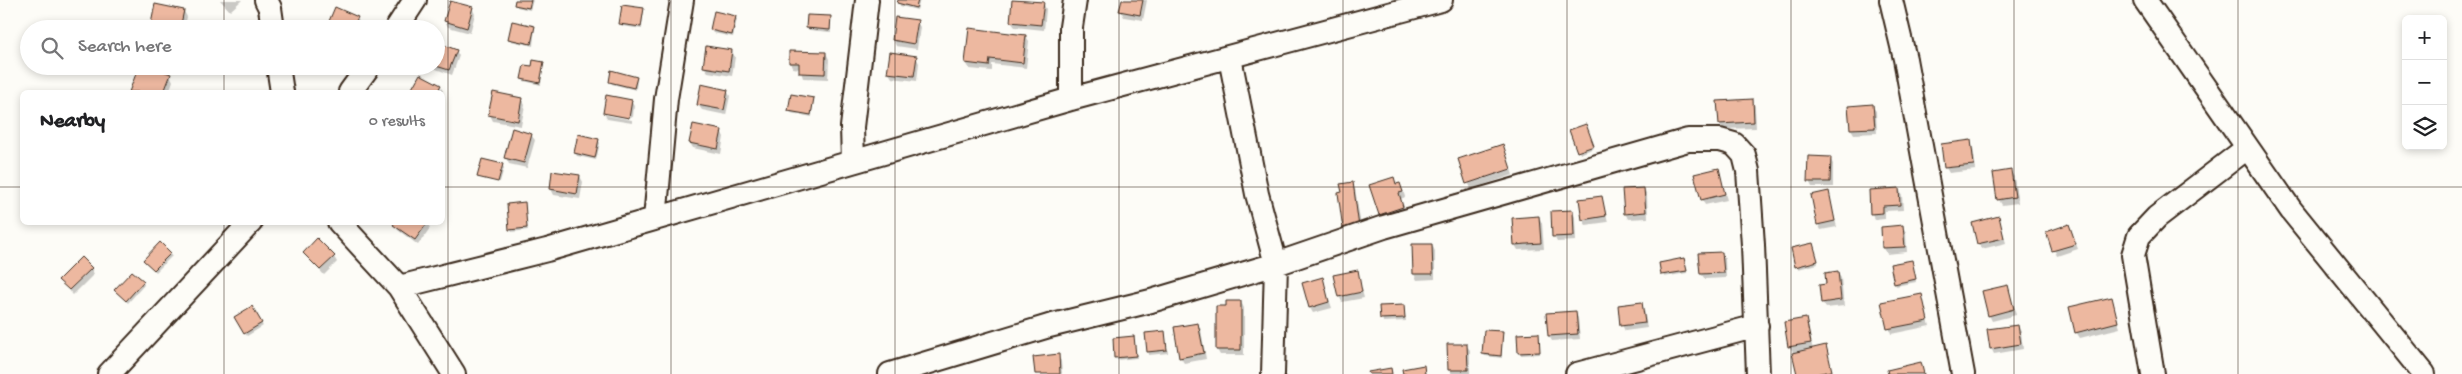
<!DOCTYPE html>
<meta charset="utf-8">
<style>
body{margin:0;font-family:"Gochi Hand",sans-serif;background:#f2f2f2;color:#202124}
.controls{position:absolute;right:15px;top:15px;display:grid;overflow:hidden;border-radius:8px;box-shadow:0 2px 8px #0003}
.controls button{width:45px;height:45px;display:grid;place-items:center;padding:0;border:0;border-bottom:1px solid #e0e0e0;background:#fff;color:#202124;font:25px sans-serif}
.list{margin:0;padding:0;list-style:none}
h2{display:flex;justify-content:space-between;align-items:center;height:65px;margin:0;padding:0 20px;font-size:21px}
h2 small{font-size:16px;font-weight:400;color:#757577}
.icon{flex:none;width:28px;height:28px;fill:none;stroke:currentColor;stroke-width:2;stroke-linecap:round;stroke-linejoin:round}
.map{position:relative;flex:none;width:2462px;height:374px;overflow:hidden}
.search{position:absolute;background:#fff;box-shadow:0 2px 8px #0003;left:20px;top:20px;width:425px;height:55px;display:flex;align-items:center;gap:12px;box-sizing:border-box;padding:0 18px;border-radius:28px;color:#757577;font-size:19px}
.panel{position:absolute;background:#fff;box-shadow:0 2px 8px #0003;left:20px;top:90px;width:425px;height:135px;border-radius:8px}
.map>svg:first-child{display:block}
.shadow{fill:#0003}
.building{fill:#edb8a0;stroke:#3b2a1e}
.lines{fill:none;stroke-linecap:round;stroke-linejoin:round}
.minor-casing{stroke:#3b2a1e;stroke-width:26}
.minor{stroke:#fdfcf7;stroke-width:22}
.grid{fill:none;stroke:#3b2a1e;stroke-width:1;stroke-opacity:0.55}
</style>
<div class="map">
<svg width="2462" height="374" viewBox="0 0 2462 374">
<rect width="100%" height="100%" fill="#fdfcf7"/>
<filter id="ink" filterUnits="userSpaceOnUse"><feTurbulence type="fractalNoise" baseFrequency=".02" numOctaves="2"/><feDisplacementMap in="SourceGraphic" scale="10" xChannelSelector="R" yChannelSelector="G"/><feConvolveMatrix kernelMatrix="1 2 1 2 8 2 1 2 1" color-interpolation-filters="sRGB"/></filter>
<g filter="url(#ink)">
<path class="shadow" d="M220,0H242L230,11Z
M517,0H533L530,10L517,7Z
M899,0H920L917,10L900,6Z
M1123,0H1147L1143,20L1124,17L1121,11Z
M1043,3L1046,9L1044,30L1015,27L1011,22Z
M472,8L475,14L470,33L448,27L445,21Z
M643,9L642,29L622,26L620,23Z
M184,11L187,17L184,29H151Z
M735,17L737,19L733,37L713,33L711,30Z
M357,18L360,24L358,29H330L328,26Z
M830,18L831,32L809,30L807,28Z
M917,22L920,27L917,49L896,46L893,40Z
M535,27L533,46L511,41L509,39Z
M1026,36L1029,41L1026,68L992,64V71L970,69L966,63Z
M436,44L456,51L459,56L452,75L428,66H436Z
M732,51L735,57L732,76L708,72L704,67Z
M826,53L829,59L828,79L803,78L800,69L793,68L790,63Z
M916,57L919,63L917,81L892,78L888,72Z
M543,63L541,85L524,81L522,79L533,68Z
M140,66L170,75L173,81L169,92H130Z
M421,76L440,86L443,91L442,93L412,92Z
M637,78L636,90L612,84L610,81Z
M727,91L730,96L726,115L702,110L698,105Z
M522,99L525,105L521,126L493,121L490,115Z
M813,99L812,117L791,113L789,110Z
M1752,100L1755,106L1756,128L1723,129L1720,124Z
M631,101L634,106L633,117L606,113V115L632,120V123L607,119L604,113Z
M1872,106L1876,111L1877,133L1854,134L1851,129Z
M1587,128L1594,148L1580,154L1579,151Z
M721,131L724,137L721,154L693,148L690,143Z
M531,135L535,140L527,168L509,164L506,158Z
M598,140L600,143L596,160L577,156L575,153Z
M1970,142L1973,147L1976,170L1949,173L1946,168L1943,145Z
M1505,151L1513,175L1471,189L1460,160Z
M1830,158L1833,164V187H1812L1809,181Z
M502,165L504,168L500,182L478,176Z
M1718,169L1727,200L1705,205L1702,199Z
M2011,172L2014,177L2018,203L2002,205L1999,200L1994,174Z
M580,176L583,182L580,199L554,195L551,189Z
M1393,178L1403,190L1405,197L1401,199L1406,213L1383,220L1380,214Z
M1352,183L1355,189L1362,232L1343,193Z
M1644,189L1647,195L1648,218L1628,219L1625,213Z
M1899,189L1902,195L1903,210L1885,211V219L1875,220L1872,214L1870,191Z
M1828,192L1837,227L1821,230L1818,224Z
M1602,197L1608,222L1586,225L1583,220Z
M524,204L528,230L512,232L510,229Z
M1572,211L1575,217L1576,241L1557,242L1554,236Z
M1539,217L1542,223L1544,249L1518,250L1515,245Z
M1999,218L2006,243L1982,249L1978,243Z
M427,222L430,228L418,245L398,230L395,225Z
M2069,225L2078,249L2057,256L2047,232Z
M1902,226L1906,232L1907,252L1887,254L1884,248L1882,228Z
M1813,244L1818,264L1798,269L1797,266Z
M1432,245L1435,251V279L1417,280L1414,274Z
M170,253L172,256L156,272L144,260Z
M304,253L334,257L337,262L324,275Z
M1721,253L1725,259L1726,278L1705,279L1701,274Z
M1684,259L1687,273L1664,277L1661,264Z
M1911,262L1916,282L1896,286L1895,283Z
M91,268L94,274L73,295L60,280Z
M1357,271L1364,298L1342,302L1339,296Z
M1837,272L1841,278L1844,306L1826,308L1822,302L1827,285Z
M1322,278L1332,308L1313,313L1310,308Z
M143,282L144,285L128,303L116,291Z
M2008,286L2016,315L1992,321L1989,315Z
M1922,296L1930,326L1891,334L1883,303Z
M2111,298L2120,328L2080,338L2076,332Z
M1241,302L1244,308V355H1220L1217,350L1227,307Z
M1641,303L1644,309L1647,328L1625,331L1622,325Z
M1381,307H1404L1406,321L1383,322Z
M251,308L263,326L247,336L235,317Z
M1575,312L1578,318L1580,339L1552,341L1549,336Z
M1806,320L1813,350L1825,347L1833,374H1798L1793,352L1789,346Z
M1198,324L1201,330L1206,359L1184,363L1180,357Z
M2018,326L2021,332L2023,349L1994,354L1991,348Z
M1164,332L1168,353L1149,355L1146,334Z
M1502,332V358L1485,356L1483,354Z
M1538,334L1540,354L1521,355L1519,335Z
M1134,337L1137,358L1117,360L1116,358Z
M1466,345L1470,350V374H1452L1449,370Z
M1058,356L1061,361L1062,374H1036Z"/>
<path class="building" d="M515,0H531L529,8L514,5Z
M898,0H918L916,8L897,3Z
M1012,0L1044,2L1041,25L1010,22Z
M1122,0H1143L1140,15L1119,11Z
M450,1L473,7L467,28L444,21Z
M155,4L184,10L180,29L159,27V29H150Z
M622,5L644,8L641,27L619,24Z
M335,7L358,17L352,29H333L327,26Z
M714,11L736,16L732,35L710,30Z
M807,15L831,16L830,30L806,28Z
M895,17L918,20L914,44L892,40Z
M512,21L535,26L531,44L508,39Z
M969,28L1026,35L1023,63L990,59L989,66L965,63Z
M436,42L457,50L449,70L436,66Z
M706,46L732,50L729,71L703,67Z
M789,51L826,52L825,74L799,73V63H789Z
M890,52L917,56L914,76L887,73Z
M533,60L544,62L540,83L521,79L524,65L532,66Z
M139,66H149L171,74L164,92H129Z
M611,70L637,77L634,88L609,82Z
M420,74L441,85L437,92H410Z
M701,84L728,90L724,110L697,105Z
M493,92L522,98L518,121L488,115Z
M791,94L814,98L811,115L788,111Z
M606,95L632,100L629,118L603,113Z
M1753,99L1754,122L1719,124L1717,101Z
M1873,104L1875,128L1850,129L1848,106Z
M693,124L722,130L718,149L689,143Z
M1586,124L1594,146L1577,152L1569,130Z
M512,128L532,134L524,163L504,158Z
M578,134L599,139L595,158L574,153Z
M1971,140L1974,165L1944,168L1941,144Z
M1503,144L1511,169L1466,184L1458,159Z
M1808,156L1831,157L1830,182H1807Z
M482,159L503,164L498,182L477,177Z
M1719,168L1725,194L1701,200L1694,174Z
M2011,170L2015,197L1997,200L1993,173Z
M552,171L580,175L577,194L550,189Z
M1394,177L1396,184L1400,183L1403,192L1399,193L1403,207L1379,215L1369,185Z
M1353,182L1359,227L1343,229L1338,193L1342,192L1340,184Z
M1644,188L1646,212L1624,214L1622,189Z
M1899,188L1900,205L1883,206V213L1870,214L1869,190Z
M1829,191L1835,221L1817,225L1811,195Z
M1602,196L1606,216L1582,220L1579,199Z
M525,202L527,228L509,230L507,204Z
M1573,210L1574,236L1552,237L1551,211Z
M1539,216L1541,243L1514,245L1512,218Z
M1999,216L2004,238L1977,244L1972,223Z
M395,222H428L415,240L393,225Z
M2069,224L2076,244L2052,251L2046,232Z
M1903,225L1905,247L1882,248L1881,227Z
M317,238L335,256L320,270L303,253Z
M160,242L171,253L154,270L143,260Z
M1813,243L1818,261L1795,267L1791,248Z
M1412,244H1432L1433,274H1413Z
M1722,252L1724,273L1700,274L1698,253Z
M81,257L92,268L69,290L58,280Z
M1684,258L1687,271L1661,275L1659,263Z
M1912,260L1916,279L1894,284L1890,264Z
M1358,270L1362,292L1338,297L1333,275Z
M132,271L144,281L126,301L114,290Z
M1838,271L1841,300L1821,303L1819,285L1826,284L1825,273Z
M1323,277L1329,302L1309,308L1302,283Z
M2008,285L2014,309L1988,316L1982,291Z
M1922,294L1928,321L1887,329L1881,302Z
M2112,297L2118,322L2075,333L2069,307Z
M1226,301H1241V350H1216V306H1226Z
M1642,302L1645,323L1620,326L1618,305Z
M1404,305L1405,318L1380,319L1379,306Z
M252,306L262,323L244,334L234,317Z
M1576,311L1578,334L1548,336L1546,313Z
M1806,318L1811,343L1788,347L1784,322Z
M1198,323L1204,353L1179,358L1174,327Z
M2018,325L2021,344L1990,349L1987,329Z
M1484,330L1503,331L1501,356L1482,354Z
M1165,331L1167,350L1147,352L1145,333Z
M1539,333L1540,352L1518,353L1517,334Z
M1134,336L1136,356L1114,358L1113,338Z
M1447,344H1467L1468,370H1448Z
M1826,345L1832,371L1815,374H1797L1792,353Z
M1059,354L1060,374H1035L1033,357Z
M1921,362L1924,374H1888L1887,370Z
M1424,365L1425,374H1403L1402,369Z
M1391,368L1392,374H1369L1368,372Z"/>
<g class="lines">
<defs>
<path id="minor" d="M266,0L270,8L273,29
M1891,0L1905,59L1963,374
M2145,0L2291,210L2424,374
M396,29L415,0
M1230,58L1257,194L1276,264L1273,374
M278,66L282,92
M350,92L369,66
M1071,99V27L1075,0
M853,161L852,127L867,0
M655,219L666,99L682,0
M339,222L399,287L454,374
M399,287L547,250L1071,99L1441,0
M109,374L251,222
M890,374L1049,326L1151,301L1276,264L1384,227L1688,140H1720L1734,144L1744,155L1748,171L1753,245L1758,374
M1577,374L1757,326
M2153,374L2133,255L2139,236L2157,217L2247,148"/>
</defs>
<use href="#minor" class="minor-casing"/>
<use href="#minor" class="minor"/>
</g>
</g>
<path class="grid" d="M224,0V29M448,0V374M671,0V374M895,0V374M1119,0V374M1343,0V374M1567,0V374M1791,0V374M2014,0V374M2238,0V374M224,66V92M0,187H22M442,187H2462M224,222V374"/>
</svg>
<div class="controls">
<button>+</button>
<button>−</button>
<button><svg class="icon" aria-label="layers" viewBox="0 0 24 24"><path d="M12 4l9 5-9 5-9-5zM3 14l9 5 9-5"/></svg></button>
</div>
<div class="search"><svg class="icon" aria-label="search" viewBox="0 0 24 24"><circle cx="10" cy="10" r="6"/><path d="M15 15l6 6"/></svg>Search here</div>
<section class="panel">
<h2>Nearby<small>0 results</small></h2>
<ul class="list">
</ul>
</section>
</div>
